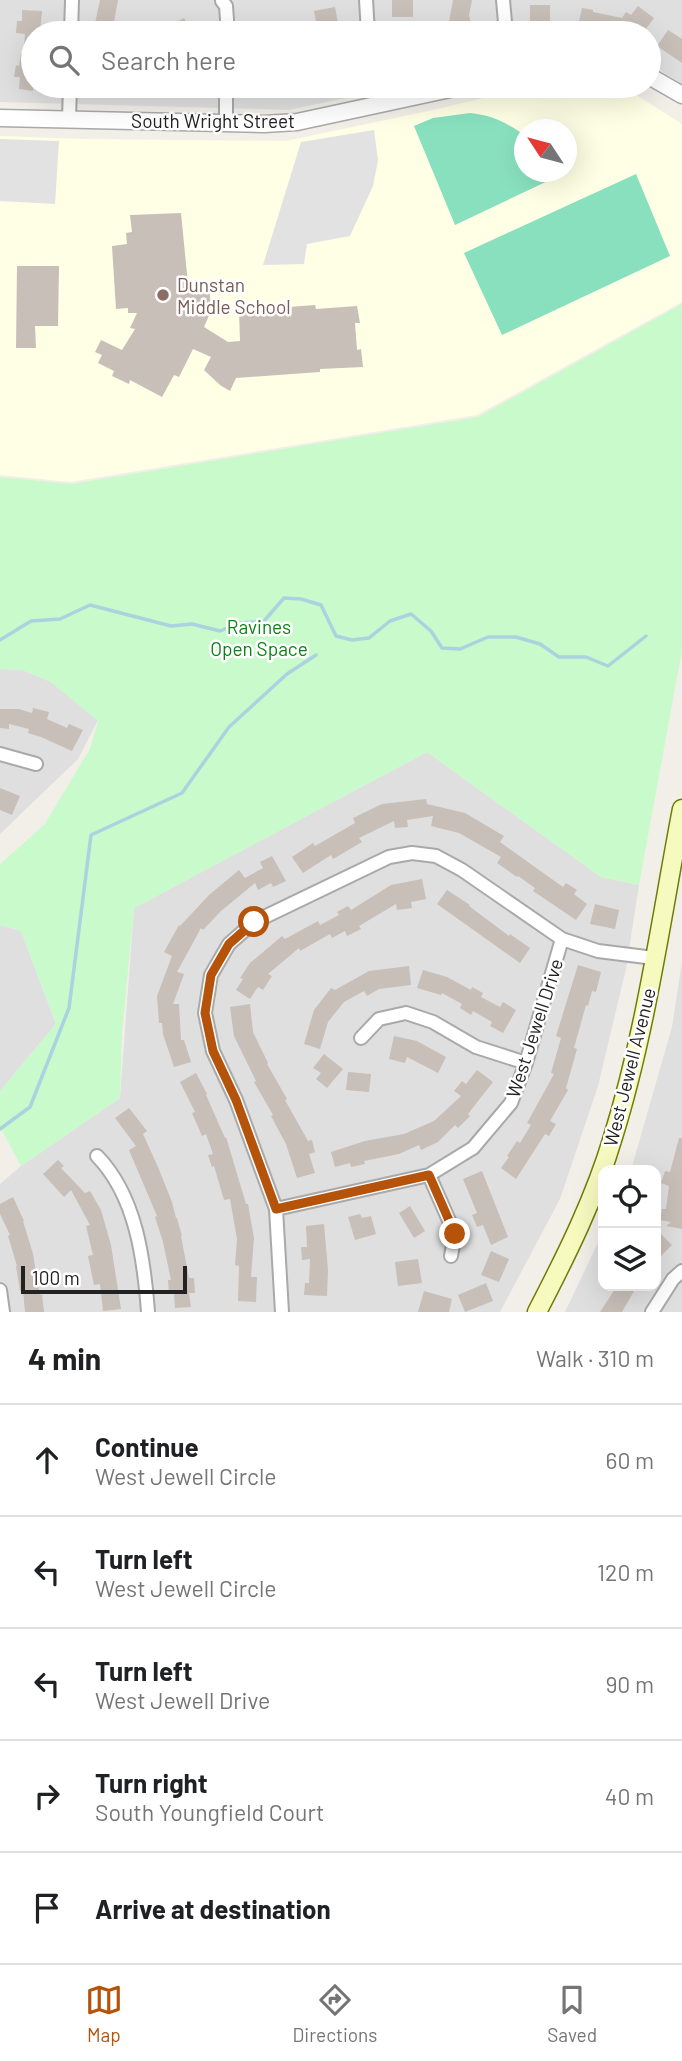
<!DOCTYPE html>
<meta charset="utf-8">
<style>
body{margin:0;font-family:Barlow,sans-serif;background:#f6f6f6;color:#202124}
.controls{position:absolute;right:21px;bottom:21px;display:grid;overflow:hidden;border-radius:14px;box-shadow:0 7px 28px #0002}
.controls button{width:63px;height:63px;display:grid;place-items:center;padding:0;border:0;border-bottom:2px solid #e0e0e0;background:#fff;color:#202124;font:35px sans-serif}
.compass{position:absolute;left:514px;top:119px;width:63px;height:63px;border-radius:50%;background:#fff;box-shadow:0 7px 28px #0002;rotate:306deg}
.scale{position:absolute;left:21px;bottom:18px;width:166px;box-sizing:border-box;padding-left:7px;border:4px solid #222;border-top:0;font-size:19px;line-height:24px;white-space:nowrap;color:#222;-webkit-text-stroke:5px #fff;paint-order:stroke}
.stop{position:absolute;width:21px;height:21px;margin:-16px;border:5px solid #b45309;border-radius:50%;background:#fff}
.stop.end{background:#b45309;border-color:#fff;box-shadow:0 2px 7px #0008}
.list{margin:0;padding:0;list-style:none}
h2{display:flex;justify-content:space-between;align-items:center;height:91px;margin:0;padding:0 28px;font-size:30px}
h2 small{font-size:23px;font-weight:400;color:#757577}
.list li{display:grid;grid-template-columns:46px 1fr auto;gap:21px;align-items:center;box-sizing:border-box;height:112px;padding:0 28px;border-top:2px solid #e0e0e0}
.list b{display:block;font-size:26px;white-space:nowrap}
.list p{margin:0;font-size:23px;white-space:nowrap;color:#757577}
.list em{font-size:23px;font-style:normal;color:#757577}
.icon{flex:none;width:38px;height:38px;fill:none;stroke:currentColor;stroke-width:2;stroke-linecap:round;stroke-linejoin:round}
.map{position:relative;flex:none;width:682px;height:1312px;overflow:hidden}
.search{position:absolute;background:#fff;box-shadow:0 7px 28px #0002;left:21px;right:21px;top:21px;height:77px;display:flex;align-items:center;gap:18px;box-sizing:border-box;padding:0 24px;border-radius:38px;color:#757577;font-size:26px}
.sheet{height:651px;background:#fff}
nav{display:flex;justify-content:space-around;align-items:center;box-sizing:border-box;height:98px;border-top:2px solid #e0e0e0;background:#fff;font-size:19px;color:#757577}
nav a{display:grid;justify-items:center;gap:4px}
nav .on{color:#b45309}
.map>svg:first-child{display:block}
.residential{fill:#e0dfdf}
.education{fill:#ffffe5;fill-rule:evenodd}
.park{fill:#c8facc}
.pitch{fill:#88e0be}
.parking{fill:#e2e2e2}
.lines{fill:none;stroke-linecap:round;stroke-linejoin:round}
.stream{stroke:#aad3df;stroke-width:3.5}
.building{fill:#c7bfb8}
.minor-casing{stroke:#a9a9a9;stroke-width:16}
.tertiary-casing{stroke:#a9a9a9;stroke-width:19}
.secondary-casing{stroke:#707d05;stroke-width:21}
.minor{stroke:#fff;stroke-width:12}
.tertiary{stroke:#fff;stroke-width:16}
.secondary{stroke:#f7fabf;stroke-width:18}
.route{stroke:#b45309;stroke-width:9}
.education-dot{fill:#8d6e63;stroke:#fff;stroke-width:2.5}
.labels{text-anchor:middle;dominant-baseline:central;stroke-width:5;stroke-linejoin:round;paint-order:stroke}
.street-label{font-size:19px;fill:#222;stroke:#fff}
.education-label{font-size:19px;fill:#785e54;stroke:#fff;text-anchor:start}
.park-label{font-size:19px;fill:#0c8416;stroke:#fff}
</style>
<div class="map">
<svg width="682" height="1312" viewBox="0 0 682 1312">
<rect width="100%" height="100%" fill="#f2efe9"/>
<path class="residential" d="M0,0H682V84L658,69L649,66V33H33V86H403L289,110L0,102Z
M0,669L23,670L51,682L98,720L78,759L0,834Z
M427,752L601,877L639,885L626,969L598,1086L560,1199L500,1312H0V1184L21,1166L120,1098L134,908Z
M0,925L21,931L56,1024L0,1091Z
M682,961V1312H565L603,1232V1286H656V1170H631L672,1027Z"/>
<path class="education" d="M533,86H622L682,124V302L477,415L70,482L0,475V136L89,139L286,141L442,108ZM524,130H566V172H524Z"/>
<path class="park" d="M682,304V650L639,885L601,877L427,752L134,908L122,1033L120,1098L21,1166L0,1127V1091L56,1024L21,931L0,925V864L44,825L90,749L98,721L51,682L23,670L0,669V477L71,484L478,417Z"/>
<path class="pitch" d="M470,113C491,115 505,122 523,134L524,136V172H550L552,179L455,225L414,126L433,118Z
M636,174L670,256L502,335L464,253Z"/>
<path class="parking" d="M374,130L378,160L373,186L350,236L307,244L304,264L263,265L301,142Z
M0,139L59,141L55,204L0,201Z"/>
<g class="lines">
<path class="stream" d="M0,640L31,621L60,619L90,605L171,626L192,624L220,631L239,623L264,621L284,598L301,599L321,605L336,636L352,640L369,638L390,621L411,614L431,631L442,648L460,649L488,637H516L540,644L559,657H586L608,666L646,636
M0,1129L30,1107L69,1008L91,835L182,793L229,727L287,674L316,655"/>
</g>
<path class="building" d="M100,0H118L112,33H93Z
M392,0H413V17H392Z
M453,0H472L469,15L473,33H447Z
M530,5H550V33H530Z
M638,6L654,18L643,33H623L611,25L609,33H594L577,30L582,8L593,10V12L622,18L626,12L631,15Z
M335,7L339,28L318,32L314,11Z
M22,10L42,11L40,33H33V91L19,89L20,77H14L16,65L19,66L21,53L23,54L25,34L16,33L17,21H22Z
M184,18L192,33H156Z
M254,21L278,23L277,33H253Z
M668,30L682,39V63L657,46Z
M181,213L188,284L209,282L211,311L204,327L228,342L240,341L239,311L315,305L316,309L357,306L360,323H355L357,350L361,349L363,367L320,369V372L236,378L230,391L220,385L204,370L211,357L193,349L179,377L174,375L162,397L130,380L129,384L112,376L114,371L98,363L102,355L95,352L101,340L122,350L135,329L130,328L137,313H128V308L116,309L112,246L127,244L126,233L132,232L130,215Z
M17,266H59L58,326H35L36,348H16Z
M33,708L49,712L47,719L67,728L69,724L83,730L72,751L41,737L28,733L29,729L9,724V729L0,728V709H19L32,713Z
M0,788L20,796L12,815L0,810Z
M426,799L427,804L465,813L504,836L500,842L563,887L566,883L577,890L574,894L587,904L576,920L533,891L535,888L518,876L517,877L497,863L501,857L459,833L431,826L433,816L407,820L408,827L395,828L394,821L359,838L362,842L333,859L331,855L303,873L292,857L313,843L315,846L355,823L353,818L382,804Z
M272,856L286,881L273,887L271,883L258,890L255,883L221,911L203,930L201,928L177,972L184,974L173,1004H179L181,1040H184L191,1062L174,1067L163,1034L162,1023H159L157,996L172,956L164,952L179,925L180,926L209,895L239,870L245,878L263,868L260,862Z
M422,879L426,899L411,902L412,908L397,910L396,904L359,926L361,929L347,936L345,931L332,938L330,934L300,951L299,948L268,974L272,976L263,990L258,987L250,999L236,990L243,979L240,978L250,963L282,936L285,939L318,921L320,925L339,915L337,912L348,906L351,910L391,885Z
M447,890L470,905L469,906L509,936L510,934L530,948L520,963L437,904Z
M595,904L619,910L615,929L590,924Z
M578,965L601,972L596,992L592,991L588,1006L586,1005L574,1048L577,1049L566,1088L568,1090L550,1121L556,1124L549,1136L545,1134L516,1179L501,1168L509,1157L507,1156L517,1141L520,1143L531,1125L527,1123L554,1074L551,1073L561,1038L556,1036Z
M409,966L411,985L379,989L367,996L364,991L344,1002L328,1022L320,1049L304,1044L314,1010L331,988L335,990L369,971Z
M423,970L447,977L471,990L472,987L483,993L481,997L500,1007L503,1002L516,1010L503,1033L490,1026L492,1022L473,1011L471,1015L460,1008L462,1004L442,993L441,995L417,988Z
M250,1004L253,1032L268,1063L267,1064L287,1099L285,1100L308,1141L312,1140L315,1152L309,1154L315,1173L297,1178L286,1144L271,1116L273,1115L254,1082L256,1081L234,1036L230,1007Z
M394,1036L417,1041L446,1057L438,1073L407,1057L405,1063L389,1059Z
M324,1054L343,1069L327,1088L316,1079L321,1073L313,1068Z
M477,1070L493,1082L468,1114L470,1116L458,1128L455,1125L438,1142L421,1150L419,1145L399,1154L364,1161L365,1164L351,1167L350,1163L335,1167L331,1152L365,1141L404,1134L434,1121L461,1096L454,1091L462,1081L466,1084Z
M348,1072L371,1074L369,1092L346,1090Z
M196,1073L207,1094L206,1095L225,1138L226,1137L246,1204H248L254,1238L251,1277H257L256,1302L238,1301L239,1266L235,1265L237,1239L230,1199L224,1200L214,1166L212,1167L208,1155L213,1154L206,1134L202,1136L192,1113L195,1112L180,1082Z
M129,1108L147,1131L143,1134L158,1167L172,1202L176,1218H177L182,1236H181L189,1278H194L195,1293H189L191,1307L175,1308L174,1294H169L168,1280H171L163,1242L155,1217L157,1216L129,1150L136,1146L115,1118Z
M679,1138H682V1229L666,1226L671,1222L660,1220L662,1209H666L669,1186L661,1183L665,1171L670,1172Z
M58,1160L64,1166L61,1168L85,1193L90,1191L101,1210L111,1245L121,1309L103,1311L100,1284L94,1285L88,1256L93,1255L86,1226L90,1225L71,1190L64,1197L43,1174Z
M482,1171L508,1237L491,1245L483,1225L477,1227L472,1215L477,1213L463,1179Z
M13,1197L24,1221H23L33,1254L40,1295L42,1294L44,1312H25L23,1290L20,1291L16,1266H17L8,1236L10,1235L0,1214V1204Z
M410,1206L425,1231L414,1238L399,1213Z
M360,1214L362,1218L371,1216L376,1234L355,1240L348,1217Z
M324,1224L328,1270L327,1296L304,1295L305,1283H309L310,1259L302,1260L301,1247H307L306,1226Z
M656,1229L672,1245L656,1261Z
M491,1251L509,1259L499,1282L481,1275Z
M418,1259L422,1283L398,1286L395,1262Z
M486,1283L493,1301L465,1312L458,1295Z
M617,1286H637L622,1312H600Z
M424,1291L452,1299L449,1312H418Z"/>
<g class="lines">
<defs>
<path id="minor" d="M366,0L368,33
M503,0L506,33
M222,1L226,6L228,33
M71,33L72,0
M377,86L381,104
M69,118L70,86
M226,123V86
M0,754L36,764
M361,1038L379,1019L406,1013L433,1022L476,1047L526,1063
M97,1156C136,1196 144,1259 148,1312
M429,1175L455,1234L451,1256
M276,1209L429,1175L473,1148L511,1103L526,1063L562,939
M0,1290L3,1312
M282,1312L276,1209L236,1100L213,1051L205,1013L211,975L229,944L254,922L389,857L412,853L436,856L462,870L562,939L598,951L654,958
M652,1312L673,1279L682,1271"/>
<path id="tertiary" d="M649,76L682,95
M0,118L264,124L297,122L464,86"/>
<path id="secondary" d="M537,1312C566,1256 595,1198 613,1137C646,1031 661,919 682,809"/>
</defs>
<use href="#minor" class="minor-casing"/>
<use href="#tertiary" class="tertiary-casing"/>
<use href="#secondary" class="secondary-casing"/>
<use href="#minor" class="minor"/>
<use href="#tertiary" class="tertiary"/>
<use href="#secondary" class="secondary"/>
</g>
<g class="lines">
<path class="route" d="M254,922L229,944L211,975L205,1013L213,1051L236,1100L276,1209L429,1175L455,1234"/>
</g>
<circle class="education-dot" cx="163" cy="295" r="7"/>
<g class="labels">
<g class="street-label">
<text x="213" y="120">South Wright Street</text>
<text transform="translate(534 1028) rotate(-72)">West Jewell Drive</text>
<text transform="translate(629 1067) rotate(-76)">West Jewell Avenue</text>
</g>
<g class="education-label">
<text x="177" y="284">Dunstan<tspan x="177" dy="22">Middle School</tspan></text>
</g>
<g class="park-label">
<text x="259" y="626">Ravines<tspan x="259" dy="22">Open Space</tspan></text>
</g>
</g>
</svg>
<div class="controls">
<button><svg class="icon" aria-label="locate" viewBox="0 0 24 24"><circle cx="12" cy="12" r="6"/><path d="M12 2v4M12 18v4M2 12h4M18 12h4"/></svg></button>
<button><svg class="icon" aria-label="layers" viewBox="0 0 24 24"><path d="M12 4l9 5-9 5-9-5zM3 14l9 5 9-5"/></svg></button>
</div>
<svg class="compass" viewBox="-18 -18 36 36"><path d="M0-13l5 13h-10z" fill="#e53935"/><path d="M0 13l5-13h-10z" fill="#757577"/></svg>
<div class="scale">100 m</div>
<div class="stop" style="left:254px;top:922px"></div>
<div class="stop end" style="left:455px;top:1234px"></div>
<div class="search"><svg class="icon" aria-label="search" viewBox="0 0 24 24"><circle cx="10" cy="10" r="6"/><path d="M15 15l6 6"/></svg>Search here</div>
</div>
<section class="sheet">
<h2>4 min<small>Walk · 310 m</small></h2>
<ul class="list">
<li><svg class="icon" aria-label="ahead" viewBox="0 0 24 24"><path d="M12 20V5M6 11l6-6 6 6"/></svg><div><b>Continue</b><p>West Jewell Circle</p></div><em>60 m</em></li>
<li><svg class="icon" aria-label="left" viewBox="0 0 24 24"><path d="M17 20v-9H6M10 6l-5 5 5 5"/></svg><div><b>Turn left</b><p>West Jewell Circle</p></div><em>120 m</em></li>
<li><svg class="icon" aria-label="left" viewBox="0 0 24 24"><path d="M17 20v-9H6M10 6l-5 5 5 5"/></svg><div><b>Turn left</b><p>West Jewell Drive</p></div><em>90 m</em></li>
<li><svg class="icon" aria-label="right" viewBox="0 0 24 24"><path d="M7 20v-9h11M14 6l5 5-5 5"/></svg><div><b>Turn right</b><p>South Youngfield Court</p></div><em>40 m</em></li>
<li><svg class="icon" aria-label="arrive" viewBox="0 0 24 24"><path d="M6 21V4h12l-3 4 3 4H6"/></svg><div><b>Arrive at destination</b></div></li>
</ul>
</section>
<nav>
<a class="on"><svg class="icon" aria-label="map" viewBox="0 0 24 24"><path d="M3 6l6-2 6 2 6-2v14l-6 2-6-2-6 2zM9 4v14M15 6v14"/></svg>Map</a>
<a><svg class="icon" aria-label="directions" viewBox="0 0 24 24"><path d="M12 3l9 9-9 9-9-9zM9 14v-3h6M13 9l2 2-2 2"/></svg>Directions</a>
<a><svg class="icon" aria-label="saved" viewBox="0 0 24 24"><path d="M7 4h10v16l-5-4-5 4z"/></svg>Saved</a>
</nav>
